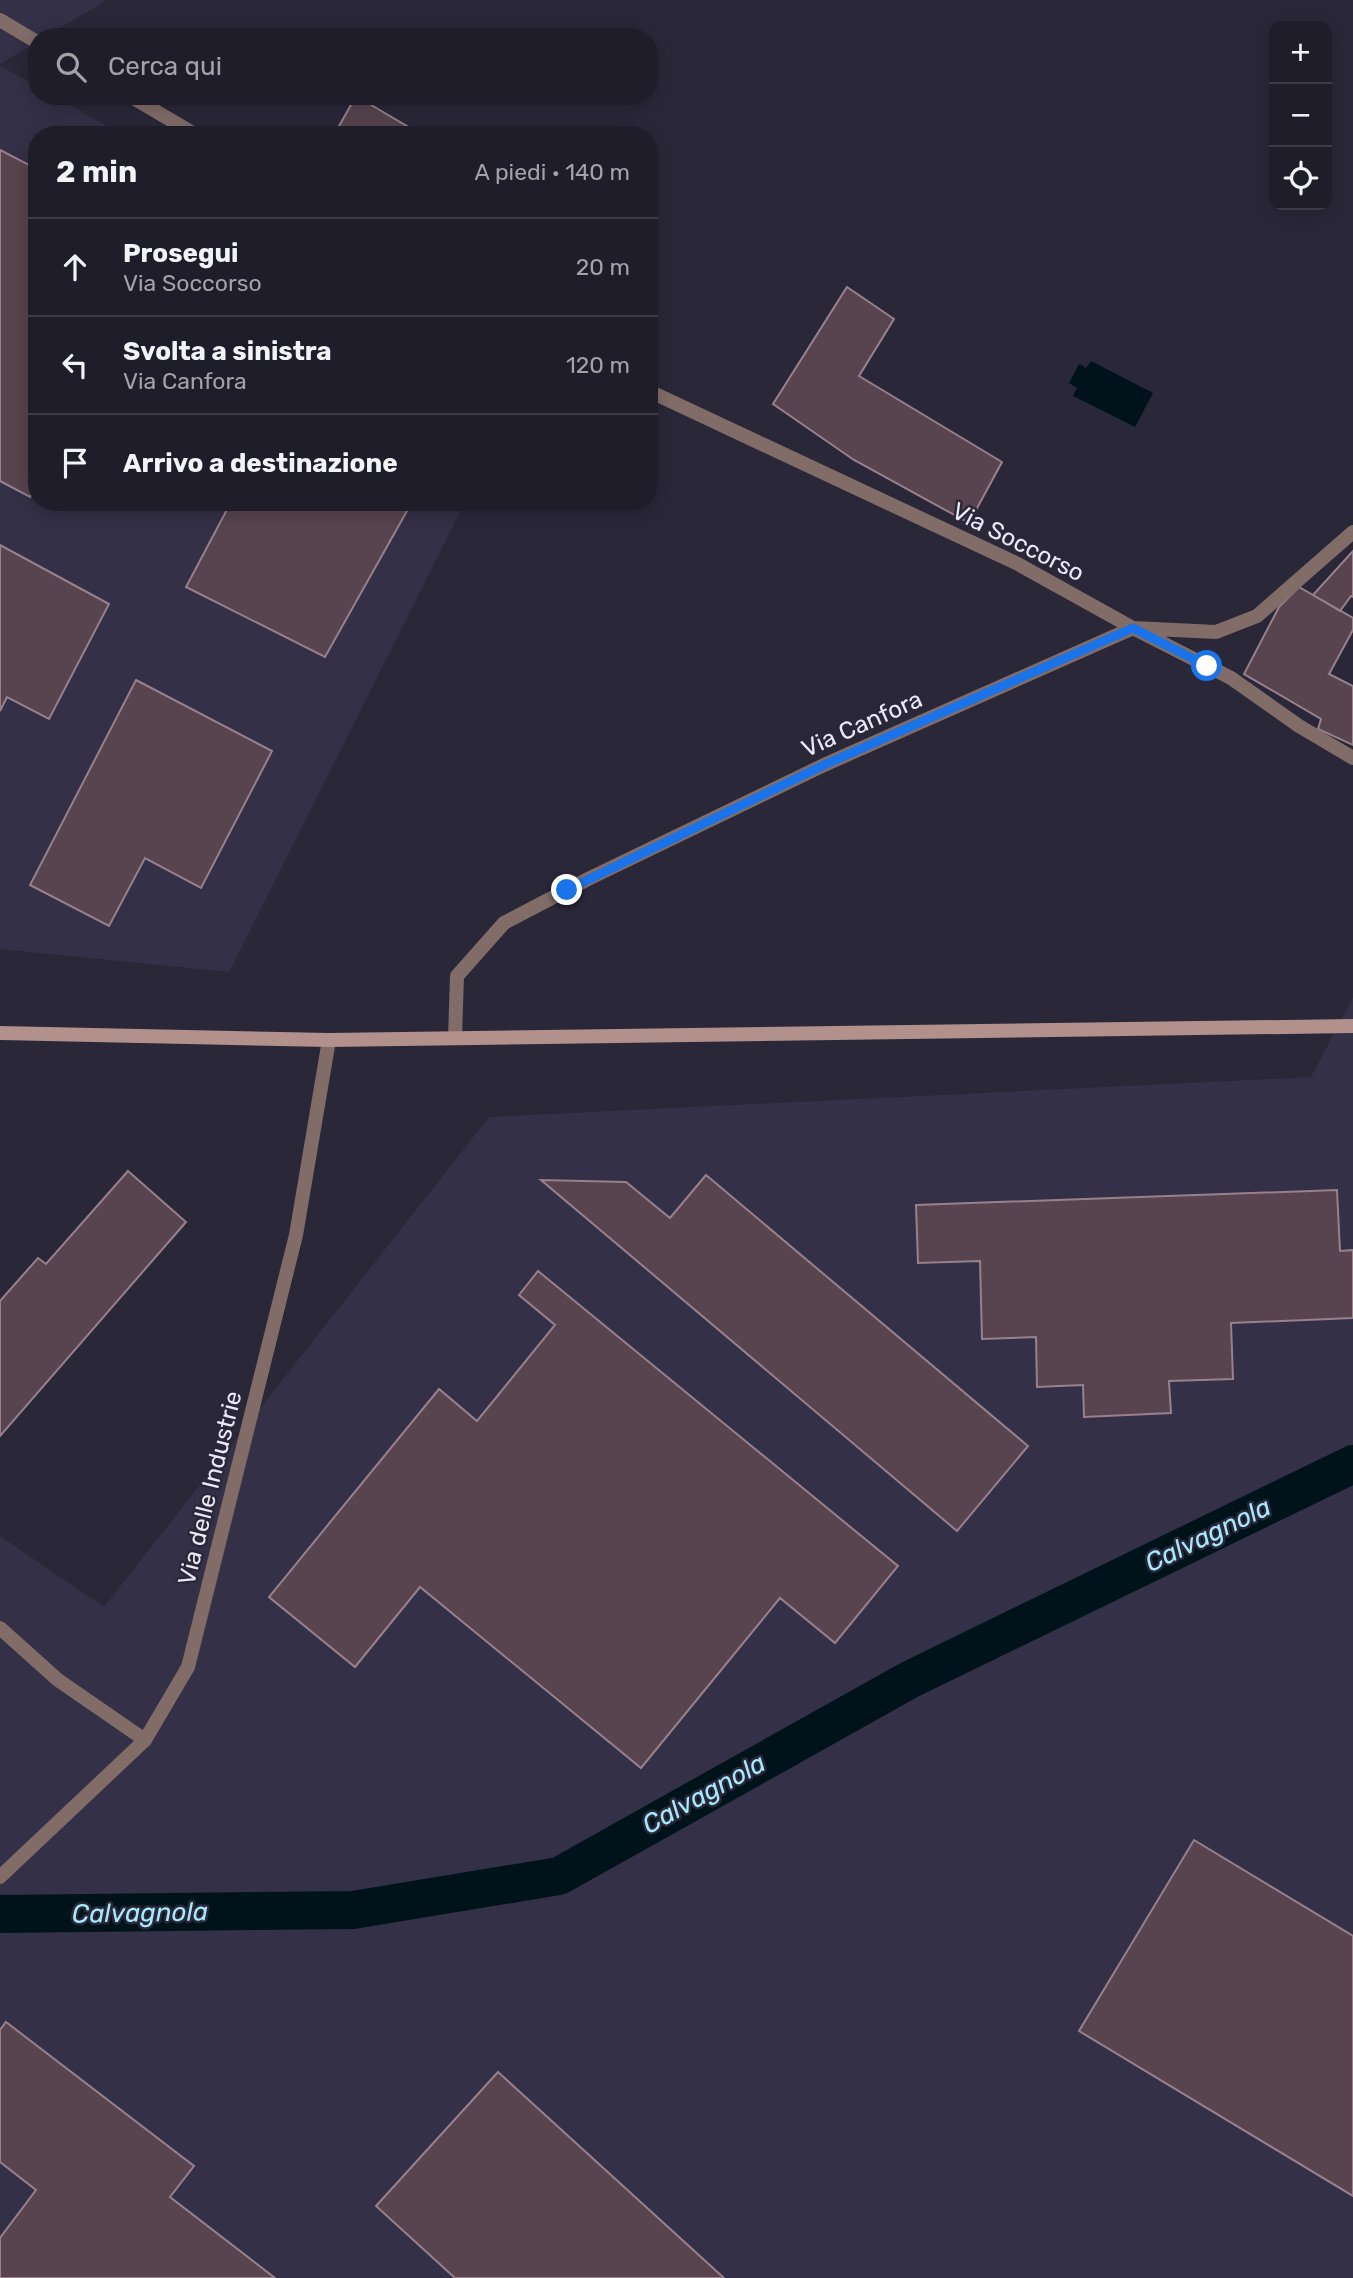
<!DOCTYPE html>
<html lang="it">
<meta charset="utf-8">
<style>
body{margin:0;font-family:Rubik,sans-serif;background:#2d2a37;color:#f1f3f6}
.controls{position:absolute;right:21px;top:21px;display:grid;overflow:hidden;border-radius:14px;box-shadow:0 4px 18px #0003}
.controls button{width:63px;height:63px;display:grid;place-items:center;padding:0;border:0;border-bottom:2px solid #3d3b47;background:#201d2b;color:#f1f3f6;font:35px sans-serif}
.stop{position:absolute;width:21px;height:21px;margin:-16px;border:5px solid #1a73e8;border-radius:50%;background:#fff}
.stop.end{background:#1a73e8;border-color:#fff;box-shadow:0 2px 7px #0008}
.list{margin:0;padding:0;list-style:none}
h2{display:flex;justify-content:space-between;align-items:center;height:91px;margin:0;padding:0 28px;font-size:30px}
h2 small{font-size:23px;font-weight:400;color:#a2a2a9}
.list li{display:grid;grid-template-columns:46px 1fr auto;gap:21px;align-items:center;box-sizing:border-box;height:98px;padding:0 28px;border-top:2px solid #3d3b47}
.list b{display:block;font-size:26px;white-space:nowrap}
.list p{margin:0;font-size:23px;white-space:nowrap;color:#a2a2a9}
.list em{font-size:23px;font-style:normal;color:#a2a2a9}
.icon{flex:none;width:38px;height:38px;fill:none;stroke:currentColor;stroke-width:2;stroke-linecap:round;stroke-linejoin:round}
.map{position:relative;flex:none;width:1353px;height:2278px;overflow:hidden}
.search{position:absolute;background:#201d2b;box-shadow:0 4px 18px #0003;left:28px;top:28px;width:630px;height:77px;display:flex;align-items:center;gap:18px;box-sizing:border-box;padding:0 24px;border-radius:28px;color:#a2a2a9;font-size:26px}
.panel{position:absolute;background:#201d2b;box-shadow:0 4px 18px #0003;left:28px;top:126px;width:630px;height:385px;border-radius:28px}
.map>svg:first-child{display:block}
.built{fill:#343047}
.water{fill:#00131a}
.lines{fill:none;stroke-linecap:round;stroke-linejoin:round}
.canal{stroke:#00131a;stroke-width:38}
.building{fill:#57444e;stroke:#98818d;stroke-width:2}
.lane{stroke:#816c68;stroke-width:14}
.street{stroke:#816c68;stroke-width:14}
.secondary{stroke:#b2908b;stroke-width:14}
.route{stroke:#1a73e8;stroke-width:9}
.labels{text-anchor:middle;dominant-baseline:central;stroke-width:5;stroke-linejoin:round;paint-order:stroke}
.street-label{font-size:24px;fill:#ebe9f5;stroke:#2a2739}
.water-label{font-size:26px;font-style:italic;fill:#a6eafd;stroke:#2a2739}
</style>
<div class="map">
<svg width="1353" height="2278" viewBox="0 0 1353 2278">
<rect width="100%" height="100%" fill="#2a2739"/>
<path class="built" d="M0,0H107L45,37H37V42L0,64Z
M0,66L37,86V96H54L122,135H37V502H465L229,972L0,949Z
M1353,997V2278H0V1536L104,1607L489,1117L1311,1077Z"/>
<path class="water" d="M1091,361L1153,393L1135,427L1073,396L1077,388L1069,383L1079,364L1086,368Z"/>
<g class="lines">
<path class="canal" d="M0,1914L353,1910L559,1876L909,1680L1353,1464"/>
</g>
<path class="building" d="M356,96L422,135H334Z
M0,150L37,169V485L30,497L0,481Z
M847,287L894,319L859,376L1002,462L969,523L854,460L773,404Z
M231,502H412L325,657L186,587Z
M0,545L109,604L49,719L7,697L0,711Z
M1353,551V597L1351,596L1340,611L1313,595Z
M1299,587L1353,618V630L1329,674L1353,686V745L1318,729L1321,719L1244,674L1279,607Z
M136,680L272,751L201,888L145,858L109,926L30,885Z
M128,1171L186,1222L0,1436V1301L38,1258L46,1264Z
M706,1175L1028,1446L957,1531L541,1180L626,1182L670,1218Z
M1337,1190L1340,1251L1353,1250V1318L1231,1323L1233,1379L1169,1381L1171,1413L1084,1417L1083,1385L1037,1387L1036,1337L982,1339L980,1261L918,1263L916,1205Z
M538,1271L898,1566L835,1643L780,1598L641,1768L420,1587L355,1667L269,1597L439,1389L477,1421L555,1325L519,1295Z
M1194,1840L1353,1936V2196L1079,2031Z
M6,2022L194,2166L170,2197L275,2278H0V2238L36,2190L0,2162V2030Z
M498,2072L724,2278H455L376,2206Z"/>
<g class="lines">
<path class="lane" d="M0,1628L58,1680L145,1740"/>
<path class="street" d="M0,20L37,42
M130,96L196,135
M649,391L1018,564L1133,628L1231,678L1299,726L1353,758
M455,1038L457,976L504,923L588,879L824,765L1133,628L1216,632L1257,616L1353,532
M0,1877L145,1740L188,1667L296,1235L329,1040"/>
<path class="secondary" d="M0,1033L329,1040L1353,1026"/>
</g>
<g class="lines">
<path class="route" d="M567,890L824,765L1133,628L1207,666"/>
</g>
<g class="labels">
<g class="street-label">
<text transform="translate(1018 542) rotate(27)">Via Soccorso</text>
<text transform="translate(862 724) rotate(-24)">Via Canfora</text>
<text transform="translate(210 1488) rotate(-76)">Via delle Industrie</text>
</g>
<g class="water-label">
<text transform="translate(1208 1535) rotate(-26)">Calvagnola</text>
<text transform="translate(704 1794) rotate(-29)">Calvagnola</text>
<text transform="translate(140 1913) rotate(-1)">Calvagnola</text>
</g>
</g>
</svg>
<div class="controls">
<button>+</button>
<button>−</button>
<button><svg class="icon" aria-label="locate" viewBox="0 0 24 24"><circle cx="12" cy="12" r="6"/><path d="M12 2v4M12 18v4M2 12h4M18 12h4"/></svg></button>
</div>
<div class="stop" style="left:1207px;top:666px"></div>
<div class="stop end" style="left:567px;top:890px"></div>
<div class="search"><svg class="icon" aria-label="search" viewBox="0 0 24 24"><circle cx="10" cy="10" r="6"/><path d="M15 15l6 6"/></svg>Cerca qui</div>
<section class="panel">
<h2>2 min<small>A piedi · 140 m</small></h2>
<ul class="list">
<li><svg class="icon" aria-label="ahead" viewBox="0 0 24 24"><path d="M12 20V5M6 11l6-6 6 6"/></svg><div><b>Prosegui</b><p>Via Soccorso</p></div><em>20 m</em></li>
<li><svg class="icon" aria-label="left" viewBox="0 0 24 24"><path d="M17 20v-9H6M10 6l-5 5 5 5"/></svg><div><b>Svolta a sinistra</b><p>Via Canfora</p></div><em>120 m</em></li>
<li><svg class="icon" aria-label="arrive" viewBox="0 0 24 24"><path d="M6 21V4h12l-3 4 3 4H6"/></svg><div><b>Arrivo a destinazione</b></div></li>
</ul>
</section>
</div>
